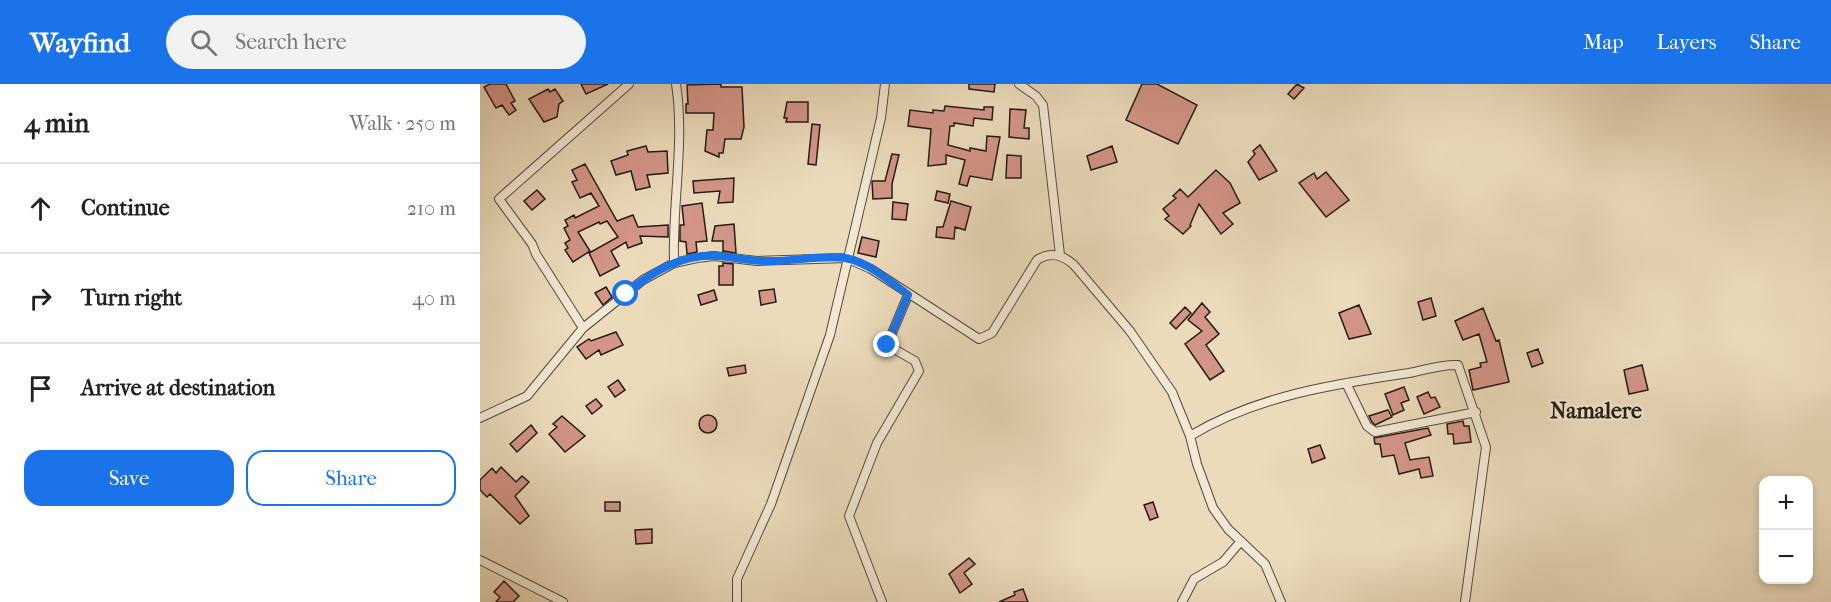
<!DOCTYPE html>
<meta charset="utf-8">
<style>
body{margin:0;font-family:"IM FELL French Canon",serif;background:#f2f2f2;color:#222}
.controls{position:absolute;right:18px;bottom:18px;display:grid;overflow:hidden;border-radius:12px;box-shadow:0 3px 9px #0003}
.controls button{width:54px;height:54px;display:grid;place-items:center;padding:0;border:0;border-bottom:2px solid #e0e0e0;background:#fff;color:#222;font:30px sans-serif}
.stop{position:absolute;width:18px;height:18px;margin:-14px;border:4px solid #1a73e8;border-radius:50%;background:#fff}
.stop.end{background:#1a73e8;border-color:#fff;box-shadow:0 2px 6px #0008}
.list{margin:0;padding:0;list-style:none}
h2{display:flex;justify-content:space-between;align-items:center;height:78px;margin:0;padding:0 24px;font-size:26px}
h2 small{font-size:20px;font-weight:400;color:#767676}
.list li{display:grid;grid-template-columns:39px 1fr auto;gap:18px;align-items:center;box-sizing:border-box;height:90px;padding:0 24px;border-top:2px solid #e0e0e0}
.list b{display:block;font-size:22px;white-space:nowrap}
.list em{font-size:20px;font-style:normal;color:#767676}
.actions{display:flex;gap:12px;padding:18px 24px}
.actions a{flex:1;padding:14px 0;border:2px solid #1a73e8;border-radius:18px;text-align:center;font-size:21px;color:#1a73e8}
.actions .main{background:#1a73e8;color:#fff}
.icon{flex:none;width:33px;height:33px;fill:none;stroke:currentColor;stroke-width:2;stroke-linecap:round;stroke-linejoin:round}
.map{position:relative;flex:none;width:1351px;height:518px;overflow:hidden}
header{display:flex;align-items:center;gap:36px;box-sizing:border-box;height:84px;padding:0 30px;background:#1a73e8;color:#fff}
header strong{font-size:28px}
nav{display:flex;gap:33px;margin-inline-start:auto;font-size:21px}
.search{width:420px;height:54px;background:#f2f2f2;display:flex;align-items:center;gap:15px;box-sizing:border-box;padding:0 21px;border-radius:33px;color:#767676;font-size:22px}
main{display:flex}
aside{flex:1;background:#fff}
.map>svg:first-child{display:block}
.building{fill:#d39587;stroke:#251a13;stroke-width:1.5}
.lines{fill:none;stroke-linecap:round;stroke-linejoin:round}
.minor-casing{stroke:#564a3d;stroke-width:10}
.minor{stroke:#f2e8d3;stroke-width:8}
.route{stroke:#1a73e8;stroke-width:8}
.labels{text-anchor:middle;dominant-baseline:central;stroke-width:4.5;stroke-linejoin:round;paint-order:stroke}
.quarter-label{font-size:22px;font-weight:bold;fill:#251a13;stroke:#f2e8d3}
</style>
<header>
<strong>Wayfind</strong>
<div class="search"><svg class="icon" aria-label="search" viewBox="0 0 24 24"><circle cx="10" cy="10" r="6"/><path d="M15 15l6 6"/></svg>Search here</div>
<nav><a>Map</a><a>Layers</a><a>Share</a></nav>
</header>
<main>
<aside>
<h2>4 min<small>Walk · 250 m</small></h2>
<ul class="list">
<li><svg class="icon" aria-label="ahead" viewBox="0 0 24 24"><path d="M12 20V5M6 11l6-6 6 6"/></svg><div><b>Continue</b></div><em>210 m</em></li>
<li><svg class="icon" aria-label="right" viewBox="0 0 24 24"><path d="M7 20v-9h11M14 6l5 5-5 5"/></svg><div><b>Turn right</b></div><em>40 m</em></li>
<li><svg class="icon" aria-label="arrive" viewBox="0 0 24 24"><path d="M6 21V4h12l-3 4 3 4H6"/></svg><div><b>Arrive at destination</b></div></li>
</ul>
<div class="actions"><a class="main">Save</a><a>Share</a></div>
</aside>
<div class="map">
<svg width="1351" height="518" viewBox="0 0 1351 518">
<rect width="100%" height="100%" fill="#ebdbbb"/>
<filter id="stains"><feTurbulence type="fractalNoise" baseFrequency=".00333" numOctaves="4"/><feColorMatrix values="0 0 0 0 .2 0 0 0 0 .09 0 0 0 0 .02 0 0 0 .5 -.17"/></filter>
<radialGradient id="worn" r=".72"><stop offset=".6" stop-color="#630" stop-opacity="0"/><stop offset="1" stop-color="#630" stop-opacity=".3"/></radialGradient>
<path class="building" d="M10,0H26L35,17L31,19L36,26L29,31L22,21L16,24L4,3Z
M101,0H128L106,10Z
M241,0V3H262L264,43L261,55H245L243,69H239V73L225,67L227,46H233L234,29H206V20H208L207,1Z
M489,0H515L514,8L489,5Z
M662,0H677L717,21L698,60L646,36Z
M817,0L824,4L814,15L808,10Z
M68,5L70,8L75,5L83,17L79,20L77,33L64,38L49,15Z
M307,18H328V38H306L307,34H304Z
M465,22L504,26V23H513L512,36L494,34L493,42L474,39V42H470L468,61L490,67V64L506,67L507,52L520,53L512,96L490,92L487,102L479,100L485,76L466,71V80L448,82L451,45L428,42L430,26L453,29V26L464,27Z
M530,25L546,26L544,44H549V55L529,53Z
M332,40L340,41L336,81L328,80Z
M780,61L797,87L779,96L768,78L775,70L773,67Z
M166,62L168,68L187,67L188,89L167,91L170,103L156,106L151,87L136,91L131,77L148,71L147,67Z
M632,62L637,78L611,86L607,72Z
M412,70L419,71L412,100V114L393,115L392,97H405Z
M527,71L541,72V94H526Z
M105,80L137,137L153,131L158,143L188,141V153L160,152L162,159L148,164L146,158L131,167L139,182L120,192L109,169L138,153L127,137L120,140L119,138L98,148L110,167L93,178L85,166L88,164L85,159L90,156L84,144L88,142L85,136L94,131L95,134L119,122L111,109L100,114L92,98L97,96L92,86Z
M736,86L750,99L760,119L743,129L753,140L741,150L719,120L710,141L711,142L703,150L685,135L689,132L683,125L696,114L693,112L700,105L708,113Z
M846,88L869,116L846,133L819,99L834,89L837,95Z
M254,94L253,118L238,119L240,107L214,109L213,97Z
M57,106L65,115L52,126L44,117Z
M457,107L470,110L468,119L455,116Z
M471,117L491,123L485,146L475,143L474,155L456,153L457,143H463Z
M413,118L428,120L426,136L412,135Z
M222,119L227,157L216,158L217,168L207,170L206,158L200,157V141H204L202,122Z
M254,140L256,169L243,167V157H232L235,142Z
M382,153L399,157L396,173L378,169Z
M243,179L253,180V201H239V182H243Z
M126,203L132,213L123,221L115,209Z
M294,205L296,218L281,221L279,207Z
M234,206L237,216L221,221L218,211Z
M951,214L956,232L943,236L938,218Z
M722,219L730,228L725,233L739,250L726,261L744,287L730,296L705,260L722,247L708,236Z
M879,221L891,250L869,255L859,229Z
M705,223L711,229L696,245L690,239Z
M1003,224L1016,257L1019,256L1029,298L993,306L989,286L1001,283L1000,279L1007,278L999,250L983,256L975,237Z
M136,248L143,261L121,271L119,266L106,275L97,263L109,255L111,257Z
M1058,265L1063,279L1052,283L1047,269Z
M265,281L266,289L249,292L247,284Z
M1162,281L1168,306L1149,310L1144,286Z
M138,296L145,306L135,313L128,303Z
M924,303L929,316L921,319L924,326L913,331L905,310Z
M948,308L951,314L955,313L960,323L944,330L937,313Z
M116,315L122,322L112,330L106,322Z
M908,326L912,333L895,341L892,338L889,332Z
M219 340a9 9 0 1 1 18 0a9 9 0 1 1-18 0Z
M82,332L105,352L85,368L69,350L77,343L73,340Z
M983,337L984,342H989L991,358L974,360L973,350H968L967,340Z
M51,341L57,349L37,368L30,360Z
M948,344L951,351L925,359L930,376L949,373L953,392L941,394L939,385L919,390L914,371L902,373L900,360H895L894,354Z
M840,361L845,374L832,379L828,365Z
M21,383L36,398L42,392L49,398L35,412L49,432L40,440L10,410L7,413L0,406V396L12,384L16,389Z
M125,418H140V427H125Z
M673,418L678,433L670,436L664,421Z
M172,445V459L156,460L155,446Z
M489,474L495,480L484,489L492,500L480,509L469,490Z
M24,497L39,512L33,518H16L20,513L14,508Z
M543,505L548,518H519L535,511L534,508Z"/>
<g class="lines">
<defs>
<path id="minor" d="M539,0L556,12L563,21L580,171
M194,179C192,120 205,59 196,0
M103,244L56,170L52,160L19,115L149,0
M866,299L887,342L895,348L996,328
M0,334L47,312L103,244L163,196L194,179L217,174L234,172L277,177L366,174L391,185L499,255L512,249L557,176C571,167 583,171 594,181L650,247L692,308L710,352L717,380L733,424L748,445L785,480L801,518
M710,352C776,312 854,300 929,289C945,286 962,280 978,281L1006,363L985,518
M0,476L83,518
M257,518V495L291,420L350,251L401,34L405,0
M402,518L369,432L397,359L439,287L435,277L407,261L428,211
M702,518L714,495L743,478L761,457"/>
</defs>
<use href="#minor" class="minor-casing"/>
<use href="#minor" class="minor"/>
</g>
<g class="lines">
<path class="route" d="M146,210C171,188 203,170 237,172C255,173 273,178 292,177C315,177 341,171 365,174C388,178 410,197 428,211L407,261"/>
</g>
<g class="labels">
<g class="quarter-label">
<text x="1116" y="327">Namalere</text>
</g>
</g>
<rect width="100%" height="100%" filter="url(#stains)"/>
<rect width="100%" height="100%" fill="url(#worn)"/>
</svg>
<div class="controls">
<button>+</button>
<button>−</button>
</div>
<div class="stop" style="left:146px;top:210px"></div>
<div class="stop end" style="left:407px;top:261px"></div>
</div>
</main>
